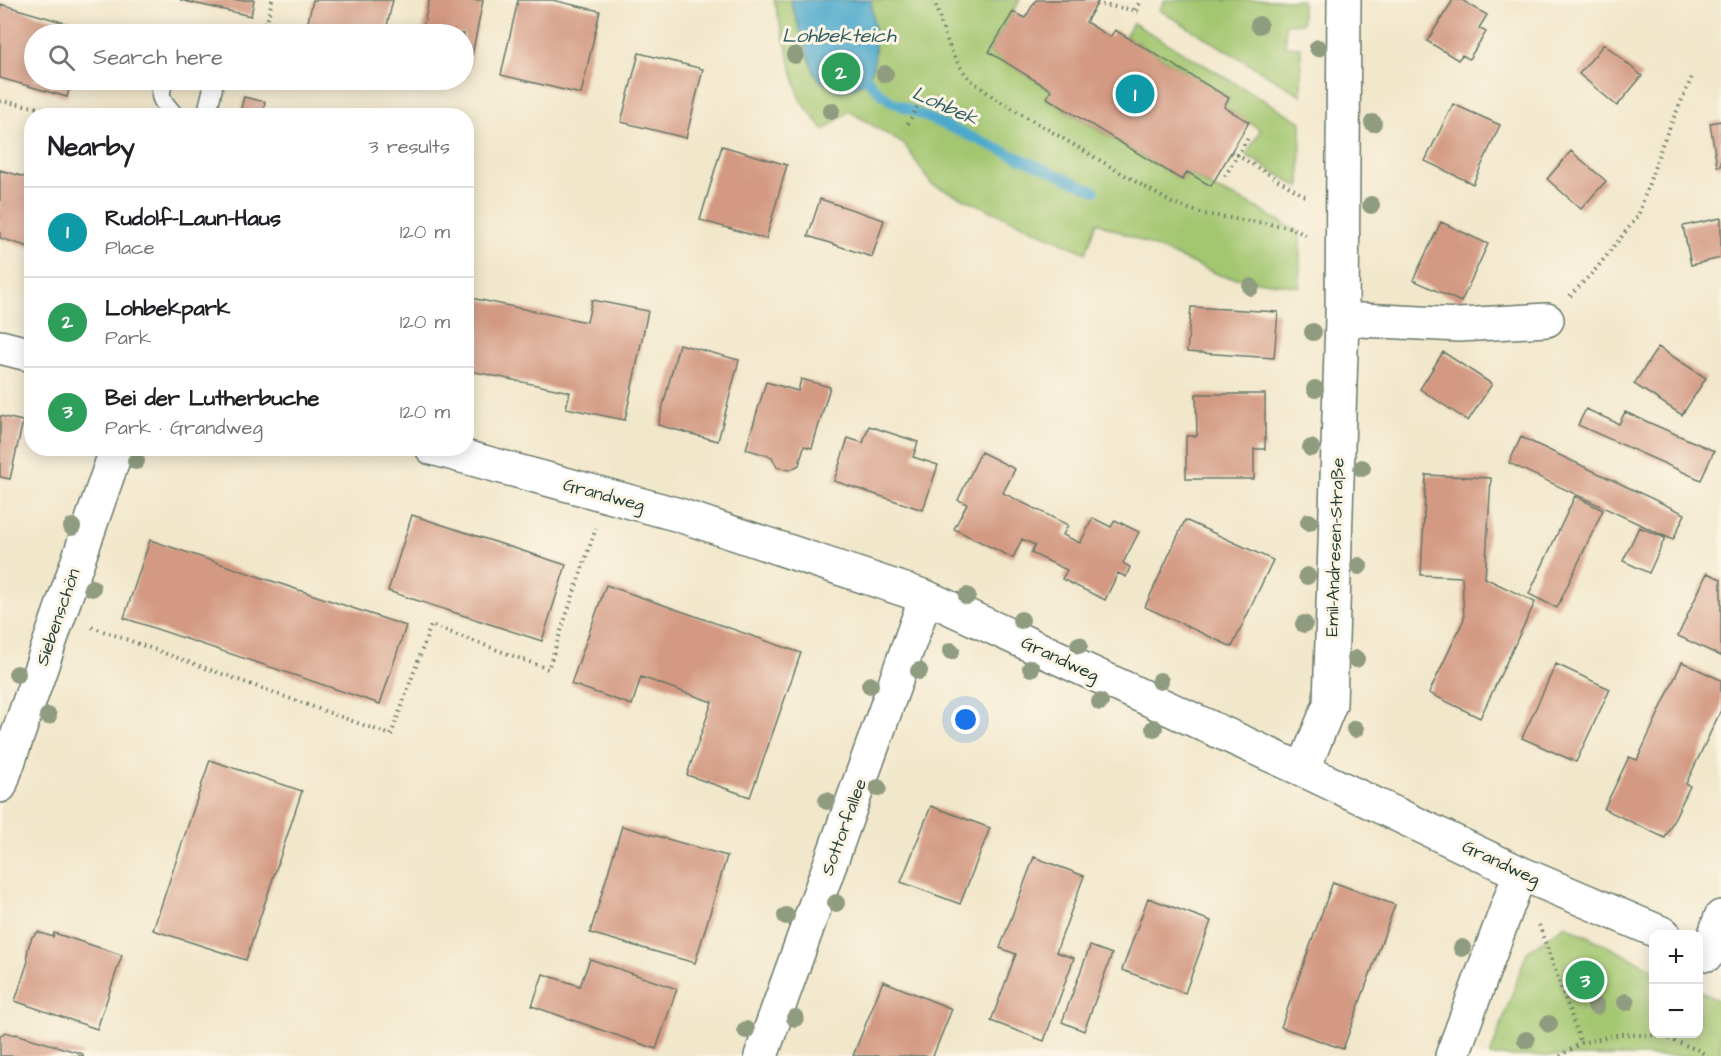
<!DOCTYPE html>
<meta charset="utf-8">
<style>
body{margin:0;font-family:"Architects Daughter",sans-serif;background:#f6f6f6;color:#202124}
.controls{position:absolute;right:18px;bottom:18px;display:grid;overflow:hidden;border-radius:12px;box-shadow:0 3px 15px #0003}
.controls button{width:54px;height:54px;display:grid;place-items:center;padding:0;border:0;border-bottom:2px solid #e0e0e0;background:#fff;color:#202124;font:30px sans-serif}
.you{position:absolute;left:966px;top:720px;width:21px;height:21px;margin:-15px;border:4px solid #fff;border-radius:50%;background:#1a73e8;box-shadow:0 0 0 9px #1a73e833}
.badge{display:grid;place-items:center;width:39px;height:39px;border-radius:50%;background:#c8321e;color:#fff;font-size:20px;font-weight:700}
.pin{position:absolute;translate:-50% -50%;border:3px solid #fff;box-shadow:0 2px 6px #0006}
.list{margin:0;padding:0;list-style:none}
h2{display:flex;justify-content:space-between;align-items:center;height:78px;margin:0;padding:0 24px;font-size:26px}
h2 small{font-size:20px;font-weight:400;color:#757577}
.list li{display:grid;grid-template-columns:39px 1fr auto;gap:18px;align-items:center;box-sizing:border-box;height:90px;padding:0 24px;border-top:2px solid #e0e0e0}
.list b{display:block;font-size:22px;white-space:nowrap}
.list p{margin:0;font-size:20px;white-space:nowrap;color:#757577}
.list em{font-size:20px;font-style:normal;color:#757577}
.icon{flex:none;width:33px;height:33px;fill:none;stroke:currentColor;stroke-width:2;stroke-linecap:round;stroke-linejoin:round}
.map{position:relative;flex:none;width:1721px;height:1056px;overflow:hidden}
.search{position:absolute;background:#fff;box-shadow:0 3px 15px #0003;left:24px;top:24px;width:450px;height:66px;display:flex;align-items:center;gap:15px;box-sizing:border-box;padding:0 21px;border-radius:33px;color:#757577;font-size:22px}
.panel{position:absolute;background:#fff;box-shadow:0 3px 15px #0003;left:24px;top:108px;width:450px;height:348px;border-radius:24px}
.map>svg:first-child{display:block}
.green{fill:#a3c670;stroke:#618252;stroke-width:1.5}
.water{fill:#4ea9cc;stroke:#367380;stroke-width:1.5}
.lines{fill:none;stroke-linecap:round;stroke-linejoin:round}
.stream{stroke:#4ea9cc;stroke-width:10}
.building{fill:#d39982}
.lane-casing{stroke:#687869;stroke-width:21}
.street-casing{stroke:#687869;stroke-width:36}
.path{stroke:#687869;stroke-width:4;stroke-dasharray:1.5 4.5;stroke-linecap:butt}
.lane{stroke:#fff;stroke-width:18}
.street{stroke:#fff;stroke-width:33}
.tree{fill:#909c80}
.labels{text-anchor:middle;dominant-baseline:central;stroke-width:6;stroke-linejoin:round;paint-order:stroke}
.street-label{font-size:18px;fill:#1f3d34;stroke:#fcf5e5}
.water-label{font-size:20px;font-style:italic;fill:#2d5d62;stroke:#fcf5e5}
</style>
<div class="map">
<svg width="1721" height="1056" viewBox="0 0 1721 1056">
<rect width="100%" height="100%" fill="#fcf5e5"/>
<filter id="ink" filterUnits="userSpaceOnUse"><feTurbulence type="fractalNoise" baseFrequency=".0167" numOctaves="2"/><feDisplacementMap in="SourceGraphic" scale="12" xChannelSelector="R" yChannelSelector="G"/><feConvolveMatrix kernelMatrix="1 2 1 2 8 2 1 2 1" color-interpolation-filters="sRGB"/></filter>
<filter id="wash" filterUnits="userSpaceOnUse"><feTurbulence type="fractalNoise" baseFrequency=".008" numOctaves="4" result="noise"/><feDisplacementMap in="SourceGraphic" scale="24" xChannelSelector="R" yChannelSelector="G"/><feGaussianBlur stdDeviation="1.35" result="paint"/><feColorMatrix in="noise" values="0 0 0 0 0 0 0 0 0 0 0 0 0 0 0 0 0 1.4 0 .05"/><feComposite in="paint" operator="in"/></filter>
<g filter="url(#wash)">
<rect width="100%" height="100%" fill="#f1e7cb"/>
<path class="green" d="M774,0H1020L989,52L1051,90L1047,99L1182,180L1187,172L1211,187L1250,204L1300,233V287L1222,276L1097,222L1086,253L931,184L905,145L849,111L824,130L800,100Z
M1165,0H1302V23L1285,24V46L1301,47V95L1159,10Z
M1133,23L1301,122L1300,188L1246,155L1261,130L1224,107L1229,98L1125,36Z
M1565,925L1653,969L1654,1034H1698L1699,991L1721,1002V1056H1490L1527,952Z"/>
<path class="water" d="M790,0H871C873,22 882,62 866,80C859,87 848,89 839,91L822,82L815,75Z"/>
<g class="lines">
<path class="stream" d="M861,67C868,84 878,92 892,102L1095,191"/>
</g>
<g id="blocks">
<path class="building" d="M180,0H254L251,16Z
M313,0H393L385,34H357L349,33L348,34H305Z
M429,0H483L468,76H464V34H422Z
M518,0H552L600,11L581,94L501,75Z
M1036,0H1099L1086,22L1110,37L1115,30L1229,98L1224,107L1249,122L1211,186L1187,172L1182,180L1047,98L1051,90L989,52L1013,12L1025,18Z
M1453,0H1462L1487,15L1479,28L1486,32L1469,59L1462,55L1458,60L1427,41Z
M0,4L86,29L85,34H34V80H72L67,97L0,78Z
M1604,44L1642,76L1617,106L1579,74Z
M639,53L703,69L686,138L621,122Z
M244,97L265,102L262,116H239Z
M1453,104L1500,125L1473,184L1425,161Z
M1721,121V166H1717L1710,123Z
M722,146L787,165L766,239L700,220Z
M1571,151L1606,181L1581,209L1547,179Z
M0,170L32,179V248L0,238Z
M820,199L884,220L872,257L808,236Z
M1721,218V258L1691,265L1683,226Z
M1441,222L1488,244L1461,302L1413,280Z
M471,298L587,322L592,300L648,311L625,420L566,408L570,392L466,370V319Z
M1191,307L1278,312L1274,358L1187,352Z
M679,344L739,360L718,441L658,425Z
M1658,347L1706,378L1682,415L1634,384Z
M1443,352L1492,384L1468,421L1420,389Z
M801,379L830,387L812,448L804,446L799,465L790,470L777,467L772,457L746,449L766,382L798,391Z
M1196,394H1265V449H1254V479H1186V436H1197Z
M1586,409L1619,424L1625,412L1714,451L1701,480L1578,425Z
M0,416L23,421L10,479L0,477Z
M869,426L918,442L913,457L938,465L923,510L834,481L848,438L863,443Z
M1521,437L1685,514L1673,540L1509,463Z
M981,452L1015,469L1003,493L1068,525L1063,535L1080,543L1093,518L1111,527L1115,520L1139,532L1123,563L1130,567L1126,577L1118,573L1105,600L1062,579L1067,570L1031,553L1035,545L1022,539L1013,558L954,529L967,504L958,500Z
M1426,475L1491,478L1485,578L1535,602L1480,718L1429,693L1464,619L1462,577L1421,575Z
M1575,496L1603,510L1557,608L1529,594Z
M412,515L566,565L542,641L388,591Z
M1185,520L1273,560L1232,647L1145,607Z
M1639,527L1665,538L1649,573L1623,561Z
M150,540L406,626L380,704L124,618Z
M1707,573L1721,579V656L1678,636Z
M606,585L801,653L750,797L687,775L712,702L641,677L632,705L571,684Z
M1682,662L1721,680V710L1686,784L1690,786L1665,838L1604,809L1629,757L1637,760Z
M1556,664L1610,689L1576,762L1522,738Z
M210,760L302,791L246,960L153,930Z
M931,806L990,828L960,904L901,882Z
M622,826L727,856L695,963L590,933Z
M1034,857L1084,876L1056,952L1074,958L1044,1041L991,1021L1016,954L1000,948Z
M1333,882L1395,905L1343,1049L1281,1027Z
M1148,898L1211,921L1185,993L1122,970Z
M38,932L53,937L54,933L122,955L97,1029L15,1001L28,961L27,954L29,945L32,937Z
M1090,946L1112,954L1084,1031L1062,1022Z
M590,959L677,989L656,1049L532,1006L543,974L580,986Z
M883,981L952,1009L933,1056H853Z
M5,1032L15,1035L16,1034L83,1054V1056H0V1036Z"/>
</g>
</g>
<g filter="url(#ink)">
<use href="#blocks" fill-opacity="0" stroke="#687869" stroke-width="1.5"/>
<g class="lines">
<defs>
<path id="lane" d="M165,80C156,97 163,102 175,116
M206,116L213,88L209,80"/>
<path id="street" d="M1342,319L1459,325L1547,320
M0,347L32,355
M432,448L679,515L926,597L1303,770L1520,873L1664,934
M1303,770L1330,704L1342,319L1344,0
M0,786L117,448
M1708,954L1721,917
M761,1056L926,597
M1452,1056L1520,873"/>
</defs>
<use href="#lane" class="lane-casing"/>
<use href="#street" class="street-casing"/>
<path class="path" d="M934,0C942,27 950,58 970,79C977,85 986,91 993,97L1172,203L1203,214L1290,227L1307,236
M1096,4L1135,10L1140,13
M1135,10L1141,0
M230,34L267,22L272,0
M0,101L46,109
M908,124L919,103
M1231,153L1237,155L1308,198
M1225,176L1249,136
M1570,296L1596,269L1638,216L1663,142L1693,75
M92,627L391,735L431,625L548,669L596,528
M1539,925L1581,1043
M1560,1056L1581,1043L1621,1034L1662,1036L1700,1051L1707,1056"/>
<use href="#lane" class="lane"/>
<use href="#street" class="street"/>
</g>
<g class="tree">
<circle cx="1259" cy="25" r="9"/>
<circle cx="1318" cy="48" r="9"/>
<circle cx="795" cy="55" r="9"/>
<circle cx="885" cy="74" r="9"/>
<circle cx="831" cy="111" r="9"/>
<circle cx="1373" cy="123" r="9"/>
<circle cx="1371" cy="205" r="9"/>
<circle cx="1251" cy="287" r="9"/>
<circle cx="1313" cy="332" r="9"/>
<circle cx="1315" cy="389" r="9"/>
<circle cx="1311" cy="448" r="9"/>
<circle cx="136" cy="461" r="9"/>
<circle cx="1362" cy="468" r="9"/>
<circle cx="1309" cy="522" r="9"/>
<circle cx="72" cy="527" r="9"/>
<circle cx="1359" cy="566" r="9"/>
<circle cx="1307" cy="576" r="9"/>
<circle cx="92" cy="588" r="9"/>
<circle cx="967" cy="596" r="9"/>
<circle cx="1021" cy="620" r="9"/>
<circle cx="1304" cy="624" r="9"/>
<circle cx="1079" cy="645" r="9"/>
<circle cx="951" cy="651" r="9"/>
<circle cx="1356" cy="659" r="9"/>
<circle cx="1031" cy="668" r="9"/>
<circle cx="919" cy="671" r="9"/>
<circle cx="17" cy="674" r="9"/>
<circle cx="1160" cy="681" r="9"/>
<circle cx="870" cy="685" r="9"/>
<circle cx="1100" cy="702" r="9"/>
<circle cx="48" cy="716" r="9"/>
<circle cx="1154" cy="728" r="9"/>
<circle cx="1355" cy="729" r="9"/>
<circle cx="878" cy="788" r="9"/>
<circle cx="827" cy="801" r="9"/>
<circle cx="836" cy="903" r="9"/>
<circle cx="786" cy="916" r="9"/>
<circle cx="1462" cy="948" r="9"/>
<circle cx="1626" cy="1002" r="9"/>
<circle cx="1596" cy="1006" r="9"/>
<circle cx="795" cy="1018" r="9"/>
<circle cx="1549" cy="1024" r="9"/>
<circle cx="746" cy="1030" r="9"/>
<circle cx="1526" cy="1040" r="9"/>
</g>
</g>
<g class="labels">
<g class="street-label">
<text transform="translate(604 495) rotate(15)">Grandweg</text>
<text transform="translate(1335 547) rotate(-88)">Emil-Andresen-Straße</text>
<text transform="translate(58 617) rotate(-71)">Siebenschön</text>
<text transform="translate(1060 659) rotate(25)">Grandweg</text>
<text transform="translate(844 827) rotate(-70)">Sottorfallee</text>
<text transform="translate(1501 863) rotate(25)">Grandweg</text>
</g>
<g class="water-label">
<text x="839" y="36">Lohbekteich</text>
<text transform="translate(945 106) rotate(24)">Lohbek</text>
</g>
</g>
</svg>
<div class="controls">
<button>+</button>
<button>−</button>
</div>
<div class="you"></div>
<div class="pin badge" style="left:1135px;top:94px;background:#0f9aa8">1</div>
<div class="pin badge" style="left:841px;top:72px;background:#2e9e5b">2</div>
<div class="pin badge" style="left:1585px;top:980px;background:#2e9e5b">3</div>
<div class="search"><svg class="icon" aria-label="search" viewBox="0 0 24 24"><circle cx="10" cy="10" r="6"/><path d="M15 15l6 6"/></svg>Search here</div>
<section class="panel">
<h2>Nearby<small>3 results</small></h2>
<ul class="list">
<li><span class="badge" style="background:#0f9aa8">1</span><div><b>Rudolf-Laun-Haus</b><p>Place</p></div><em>120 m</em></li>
<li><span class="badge" style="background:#2e9e5b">2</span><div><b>Lohbekpark</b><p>Park</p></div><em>120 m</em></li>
<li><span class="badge" style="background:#2e9e5b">3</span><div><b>Bei der Lutherbuche</b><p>Park · Grandweg</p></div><em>120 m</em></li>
</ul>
</section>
</div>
